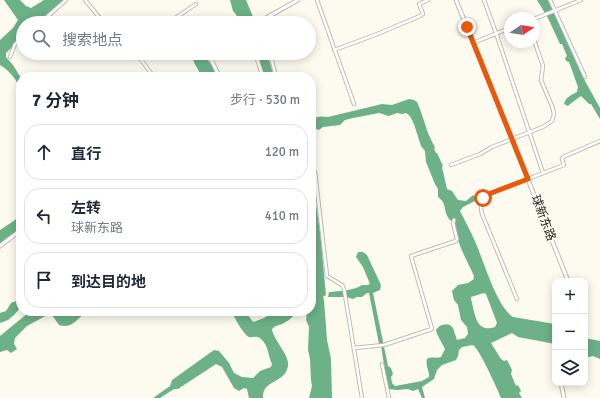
<!DOCTYPE html>
<html lang="zh">
<meta charset="utf-8">
<style>
body{margin:0;font-family:Signika,"Noto Sans SC",sans-serif;background:#f6f6f7;color:#1f2937}
.controls{position:absolute;right:12px;bottom:12px;display:grid;overflow:hidden;border-radius:8px;box-shadow:0 2px 10px #0003}
.controls button{width:36px;height:36px;display:grid;place-items:center;padding:0;border:0;border-bottom:1px solid #e0e1e3;background:#fff;color:#1f2937;font:20px sans-serif}
.compass{position:absolute;left:504px;top:12px;width:36px;height:36px;border-radius:50%;background:#fff;box-shadow:0 2px 10px #0003;rotate:78deg}
.stop{position:absolute;width:12px;height:12px;margin:-9px;border:3px solid #ea580c;border-radius:50%;background:#fff}
.stop.end{background:#ea580c;border-color:#fff;box-shadow:0 1px 4px #0008}
.list{margin:0;padding:0;list-style:none}
h2{display:flex;justify-content:space-between;align-items:center;height:52px;margin:0;padding:0 16px;font-size:17px}
h2 small{font-size:13px;font-weight:400;color:#747a83}
.list li{display:grid;grid-template-columns:26px 1fr auto;gap:12px;align-items:center;box-sizing:border-box;height:56px;margin:0 8px 8px;padding:0 8px;border:1px solid #e0e1e3;border-radius:16px}
.list b{display:block;font-size:15px;white-space:nowrap}
.list p{margin:0;font-size:13px;white-space:nowrap;color:#747a83}
.list em{font-size:13px;font-style:normal;color:#747a83}
.icon{flex:none;width:22px;height:22px;fill:none;stroke:currentColor;stroke-width:2;stroke-linecap:round;stroke-linejoin:round}
.map{position:relative;flex:none;width:600px;height:398px;overflow:hidden}
.search{position:absolute;background:#fff;box-shadow:0 2px 10px #0003;left:16px;top:16px;width:300px;height:44px;display:flex;align-items:center;gap:10px;box-sizing:border-box;padding:0 14px;border-radius:22px;color:#747a83;font-size:15px}
.panel{position:absolute;background:#fff;box-shadow:0 2px 10px #0003;left:16px;top:72px;width:300px;height:244px;border-radius:16px}
.map>svg:first-child{display:block}
.water{fill:#6cb187;fill-rule:evenodd}
.lines{fill:none;stroke-linecap:round;stroke-linejoin:round}
.minor-casing{stroke:#bebcb1;stroke-width:4.5}
.tertiary-casing{stroke:#bebcb1;stroke-width:5}
.minor{stroke:#fff;stroke-width:2.5}
.tertiary{stroke:#fff;stroke-width:3}
.route{stroke:#ea580c;stroke-width:5}
.labels{text-anchor:middle;dominant-baseline:central;stroke-width:4;stroke-linejoin:round;paint-order:stroke}
.street-label{font-size:12px;fill:#24231f;stroke:#fdfbf0}
</style>
<div class="map">
<svg width="600" height="398" viewBox="0 0 600 398">
<rect width="100%" height="100%" fill="#fdfbf0"/>
<path class="water" d="M4,0H20L26,6L31,8L44,0H64L54,10L38,23H23V37L6,53V57L13,65L21,78V94C18,91 19,89 18,85C16,78 6,68 0,65V40L13,28L18,20Z
M230,0H246L254,19V23H233L237,16L233,11Z
M537,0H549L585,81L600,108V119L591,104H589L581,96L570,104L568,106L564,104C565,98 571,95 577,92L578,87L569,62L566,61L565,58L567,56L562,44H560L548,18Z
M193,53H210L208,54V60L215,71L210,77H200C201,69 191,65 193,53Z
M257,53H267L274,77H264Z
M409,99L414,100L417,102L420,109L428,133L435,148L434,149L436,153H437L443,166L442,167L447,189L452,191L458,200L466,201L473,195L477,200L463,207L460,211C465,221 470,230 474,239C483,258 496,306 513,317L555,324V344L518,337L512,333L491,343L501,359L504,361L507,360L512,370L511,374L516,386L518,385L521,391L519,393L522,398H501C497,388 480,350 473,345L462,347L459,350L458,356L456,360L442,365L437,370L434,379L422,387L425,398H422L418,389L413,391L408,389L397,390L388,389L381,346L379,344L369,293H367L362,297H357L353,299L346,297H328L329,292C339,291 353,291 362,285H367L370,284L363,267L356,257L358,252H363L367,255L381,285L380,290L373,293L388,366L391,368L393,374L391,377L392,383L395,386L422,381L429,377C430,372 425,366 427,359C431,356 436,359 441,357L445,349L437,334L436,330C439,325 445,323 450,325L453,328L457,340L465,338L468,334L467,327L461,320L458,305L454,300L452,291L458,285L468,283L474,279V276C467,260 454,239 455,221L454,219L451,221C444,214 446,208 443,202C442,200 440,199 438,197V189L435,184L426,162L425,151L421,146L414,124L410,116L406,113L402,114L397,113L389,116L379,113L353,118L345,120L340,125L323,127L319,130L311,127V121C317,116 320,116 328,117L382,104L392,105ZM484,293L486,294L497,323L495,327C475,334 475,312 471,299V297Z
M311,167L314,180L313,183L320,232L326,295L323,297L324,300L327,340L331,359L332,398H309L312,386L311,380L310,359L308,350L309,327L306,320L307,311H311Z
M21,213V228L0,245V230L15,220Z
M21,299V307L14,315L8,320L0,323V313L6,311L11,303Z
M29,311H61L64,313L69,311H88C78,317 72,330 59,325L52,315L49,314L27,326L15,338L14,344L17,349L11,353L7,350L0,352V336L28,313Z
M232,311H245L253,322L264,318L274,311H299C294,315 290,320 284,323C279,326 277,324 272,329C273,340 290,355 288,366C285,384 262,379 263,398H249L247,389L244,388L239,391L234,388L222,367L216,364L178,389H174L160,398H153L170,386L172,380L214,350L219,351L229,363L234,373L242,377L253,378L260,371L271,367L272,364C268,356 269,346 261,339C256,335 253,338 249,337C244,335 233,316 232,311Z
M585,338L600,341V359L593,356L585,358Z"/>
<g class="lines">
<defs>
<path id="minor" d="M85,0L104,23
M317,0L354,104
M484,0L496,33L543,173
M550,0L585,77
M534,19L581,0
M40,23L66,0
M168,23L196,4
M473,43L510,28
M334,50L375,35L420,16L423,14L419,4L428,0
M136,53L154,77
M255,53L263,77
M270,53L276,77
M10,57L15,44L23,38
M217,72L221,77
M451,165L480,154L492,147L512,139L543,127L552,121L554,114L552,106L541,80L543,66L534,40
M311,173L315,172L327,276L342,285L344,289L362,398
M517,299L482,214C480,206 481,201 486,195L564,165L562,159L563,157L600,141
M354,348L384,345L432,329L411,256L456,241L457,239L453,223L454,220
M382,364L389,398"/>
<path id="tertiary" d="M456,0L512,139L568,281
M257,23L298,0
M213,77L217,72L211,59L213,53
M0,246L21,230
M561,383L564,398"/>
</defs>
<use href="#minor" class="minor-casing"/>
<use href="#tertiary" class="tertiary-casing"/>
<use href="#minor" class="minor"/>
<use href="#tertiary" class="tertiary"/>
</g>
<g class="lines">
<path class="route" d="M467,27L528,179L486,195L483,198"/>
</g>
<g class="labels">
<g class="street-label">
<text transform="translate(543 218) rotate(69)">球新东路</text>
</g>
</g>
</svg>
<div class="controls">
<button>+</button>
<button>−</button>
<button><svg class="icon" aria-label="layers" viewBox="0 0 24 24"><path d="M12 4l9 5-9 5-9-5zM3 14l9 5 9-5"/></svg></button>
</div>
<svg class="compass" viewBox="-18 -18 36 36"><path d="M0-13l5 13h-10z" fill="#e53935"/><path d="M0 13l5-13h-10z" fill="#747a83"/></svg>
<div class="stop" style="left:483px;top:198px"></div>
<div class="stop end" style="left:467px;top:27px"></div>
<div class="search"><svg class="icon" aria-label="search" viewBox="0 0 24 24"><circle cx="10" cy="10" r="6"/><path d="M15 15l6 6"/></svg>搜索地点</div>
<section class="panel">
<h2>7 分钟<small>步行 · 530 m</small></h2>
<ul class="list">
<li><svg class="icon" aria-label="ahead" viewBox="0 0 24 24"><path d="M12 20V5M6 11l6-6 6 6"/></svg><div><b>直行</b></div><em>120 m</em></li>
<li><svg class="icon" aria-label="left" viewBox="0 0 24 24"><path d="M17 20v-9H6M10 6l-5 5 5 5"/></svg><div><b>左转</b><p>球新东路</p></div><em>410 m</em></li>
<li><svg class="icon" aria-label="arrive" viewBox="0 0 24 24"><path d="M6 21V4h12l-3 4 3 4H6"/></svg><div><b>到达目的地</b></div></li>
</ul>
</section>
</div>
